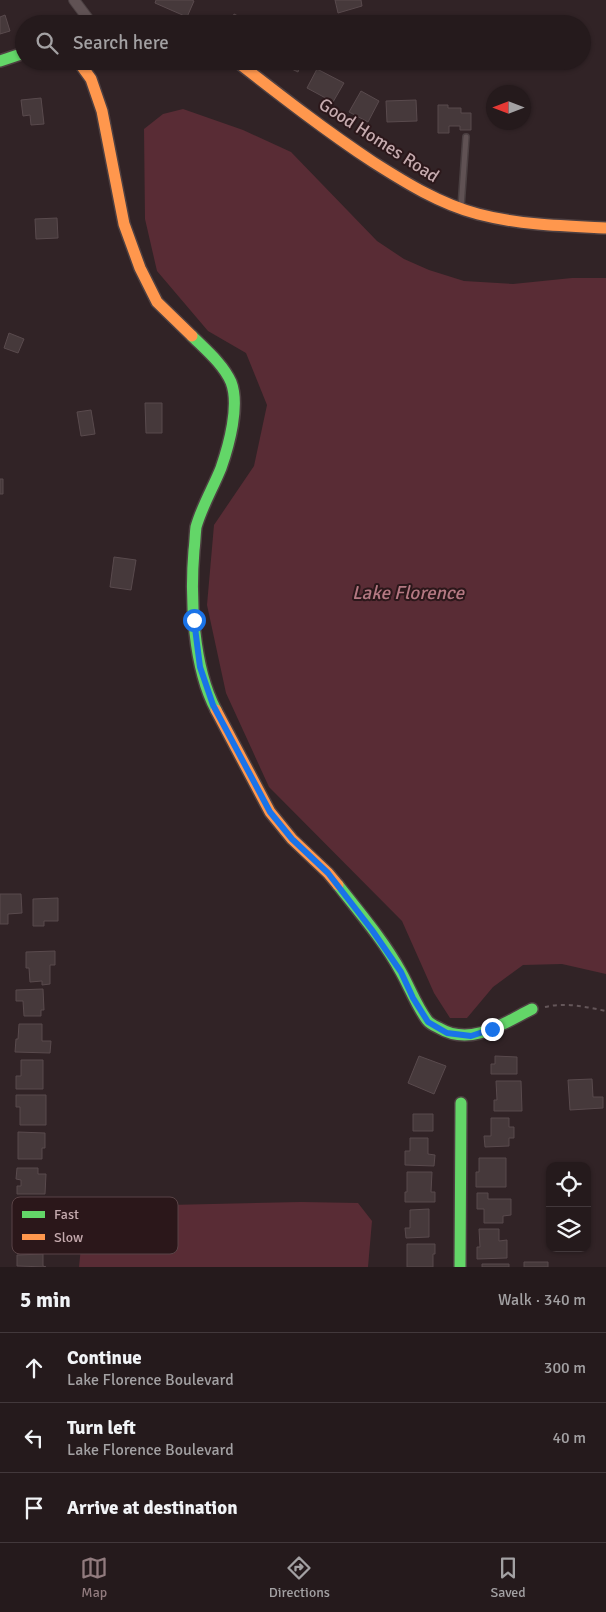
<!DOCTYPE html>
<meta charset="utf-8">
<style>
body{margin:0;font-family:Signika,sans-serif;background:#2d2325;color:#f1f3f6}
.controls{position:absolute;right:15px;bottom:15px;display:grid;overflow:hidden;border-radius:10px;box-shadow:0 1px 4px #0004}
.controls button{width:45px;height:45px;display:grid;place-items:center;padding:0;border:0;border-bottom:1px solid #42383b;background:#251a1c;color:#f1f3f6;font:25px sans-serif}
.compass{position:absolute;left:486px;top:85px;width:45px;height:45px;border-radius:50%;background:#251a1c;box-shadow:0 1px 4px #0004;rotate:270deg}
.stop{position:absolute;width:15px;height:15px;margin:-11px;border:4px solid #1a73e8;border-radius:50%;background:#fff}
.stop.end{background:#1a73e8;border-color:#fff;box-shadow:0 1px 5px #0008}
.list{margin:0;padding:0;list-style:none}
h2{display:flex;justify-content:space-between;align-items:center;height:65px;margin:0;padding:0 20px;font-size:21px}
h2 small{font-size:16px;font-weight:400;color:#a3a1a3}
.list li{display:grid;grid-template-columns:32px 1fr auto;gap:15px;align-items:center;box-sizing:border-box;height:70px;padding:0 20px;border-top:1px solid #42383b}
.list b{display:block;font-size:19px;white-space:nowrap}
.list p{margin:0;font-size:16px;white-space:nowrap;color:#a3a1a3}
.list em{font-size:16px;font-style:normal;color:#a3a1a3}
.icon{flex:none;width:28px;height:28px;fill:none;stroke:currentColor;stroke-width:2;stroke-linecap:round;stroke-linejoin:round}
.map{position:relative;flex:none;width:606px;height:1267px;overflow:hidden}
.search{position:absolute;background:#251a1c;box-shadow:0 1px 4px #0004;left:15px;right:15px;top:15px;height:55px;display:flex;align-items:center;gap:12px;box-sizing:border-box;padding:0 18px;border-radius:28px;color:#a3a1a3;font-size:19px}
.sheet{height:275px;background:#251a1c}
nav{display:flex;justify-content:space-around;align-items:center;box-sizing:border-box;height:70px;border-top:1px solid #42383b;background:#251a1c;font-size:14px;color:#a3a1a3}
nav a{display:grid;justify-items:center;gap:2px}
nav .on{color:#917b7e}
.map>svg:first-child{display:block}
.water{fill:#592c35}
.building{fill:#46393b;stroke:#594a4d}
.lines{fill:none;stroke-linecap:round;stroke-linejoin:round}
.lane-casing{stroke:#4a3f41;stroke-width:8}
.street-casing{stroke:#4a3f41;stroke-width:12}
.fast-casing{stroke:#4e4042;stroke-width:14}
.slow-casing{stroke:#4e4042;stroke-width:14}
.path{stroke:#645659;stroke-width:2;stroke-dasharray:4 4;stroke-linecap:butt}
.lane{stroke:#605254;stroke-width:5}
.street{stroke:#605254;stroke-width:10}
.fast{stroke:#63d668;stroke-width:11}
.slow{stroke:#ff974d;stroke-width:11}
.route{stroke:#1a73e8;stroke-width:6}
.labels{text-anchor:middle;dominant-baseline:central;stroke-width:4;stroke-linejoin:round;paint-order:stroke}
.street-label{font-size:18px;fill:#c5aaae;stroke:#2b171a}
.water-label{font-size:19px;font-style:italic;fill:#b47882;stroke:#2b171a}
.key{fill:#2b171a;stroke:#594346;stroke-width:1}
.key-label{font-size:14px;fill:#c5aaae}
</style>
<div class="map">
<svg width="606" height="1267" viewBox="0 0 606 1267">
<rect width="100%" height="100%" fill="#312326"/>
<path class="water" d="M183,109L243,130L291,152L377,241L404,259L429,270L464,281L513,284L572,278H606V974L562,964L523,965L493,987L467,1018H450L434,993L402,921L269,787L226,693L207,605L214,525L254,466L267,405L246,353L208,331L157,271L145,219L144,129L163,114Z
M301,1202L358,1203L372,1221L368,1267H79L81,1247L100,1214L125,1206Z"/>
<path class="building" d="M156,0H192L194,1L187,17L155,3Z
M335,0H361L362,6L338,13Z
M234,14L254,24H230Z
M5,15L10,31L0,34V17Z
M375,20V24H362V21Z
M275,61H302L298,72Z
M317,69L344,83L333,102L307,88Z
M361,91L379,101L368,122L349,112Z
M41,98L44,124L31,125L30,115L23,116L21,100Z
M416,100L417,121L387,122L386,101Z
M438,105H448V108H461V113H471V130H460V126H449V133H438Z
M57,218L58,238L36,239L35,219Z
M9,333L24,339L18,353L4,348Z
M145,403H162V433H146Z
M91,410L95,434L81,436L77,412Z
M0,479H3V494H0Z
M114,557L136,560L131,590L110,587Z
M0,894H21L22,913L8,914V924H0Z
M58,898V921H44V926H33V899Z
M55,951V965H50V984L42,985V981L30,982L29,968H26V952Z
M43,989L44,1010H41V1016H24L23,1001H16V990Z
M19,1024H42V1041H51L50,1053L15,1052L16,1039H18Z
M419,1056L446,1066L434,1094L408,1083Z
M495,1056L517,1057V1074H491V1064H495Z
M21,1060H43V1089H16V1076H21Z
M592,1079L593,1097H603V1108L570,1110L568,1080Z
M496,1081H521L522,1111H494V1100H497Z
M16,1095H46V1125H20V1107H16Z
M413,1114H433V1131H413Z
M491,1118H509V1127H514V1138H509V1146L485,1147L484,1136H491Z
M18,1132L45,1133V1148H42V1159H18Z
M410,1138H428V1154L435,1155L434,1166L405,1165V1151H410Z
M479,1158H506V1187H476V1172H479Z
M17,1168H38V1174H46L45,1194H17V1186H21V1180L16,1179Z
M407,1172H432L431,1192H435V1202H405V1192H407Z
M477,1193H488V1199H511V1215L503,1216V1223H484V1209H477Z
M429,1209V1237L406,1238L405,1228H410V1210Z
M479,1229H499V1241L507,1240V1258L477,1259V1247H480Z
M407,1244H435V1254H433V1267H407Z
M43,1254V1266L46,1267L17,1266V1255Z
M524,1262H548V1267H524Z
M482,1264H509V1267H482Z"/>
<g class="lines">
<defs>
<path id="lane" d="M461,207L466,137"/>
<path id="street" d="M74,0L92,24"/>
<path id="fast" d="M0,61L24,53
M192,336C206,350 223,364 231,382C240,405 229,445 221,468C213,488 202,506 196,527C195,535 195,543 194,550C190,598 193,667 216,710
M338,885C360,913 384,941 401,972C410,988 416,1005 427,1020C430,1024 435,1026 439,1028C471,1047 504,1023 532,1009
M460,1267L461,1103"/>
<path id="slow" d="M78,61L91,79L102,111L124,224L140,268L157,302L192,336
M236,61C281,96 326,131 373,162C406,183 440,204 478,214C520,225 563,226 606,228
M216,710L270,812L292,839L328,873L338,885"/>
</defs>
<use href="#lane" class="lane-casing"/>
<use href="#street" class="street-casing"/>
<use href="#fast" class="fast-casing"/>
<use href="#slow" class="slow-casing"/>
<path class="path" d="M545,1007C565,1002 586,1007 606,1011"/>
<use href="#lane" class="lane"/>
<use href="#street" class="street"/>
<use href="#fast" class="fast"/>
<use href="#slow" class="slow"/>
</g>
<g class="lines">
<path class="route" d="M194,620L200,667L213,705L270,812L292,839L328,873L372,930L401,972L413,998L428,1022L447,1033L471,1036L492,1029"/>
</g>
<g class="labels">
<g class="street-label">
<text transform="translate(379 140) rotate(33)">Good Homes Road</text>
</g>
<g class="water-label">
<text x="408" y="593">Lake Florence</text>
</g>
</g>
<rect x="12" y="1197" width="166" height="57" rx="8" class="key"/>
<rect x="22" y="1211" width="23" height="7" fill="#63d668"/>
<rect x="22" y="1234" width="23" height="6" fill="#ff974d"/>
<g class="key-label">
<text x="54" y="1219">Fast</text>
<text x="54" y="1242">Slow</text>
</g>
</svg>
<div class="controls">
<button><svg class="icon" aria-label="locate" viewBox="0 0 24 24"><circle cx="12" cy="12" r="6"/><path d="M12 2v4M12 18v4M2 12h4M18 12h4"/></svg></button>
<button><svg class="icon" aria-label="layers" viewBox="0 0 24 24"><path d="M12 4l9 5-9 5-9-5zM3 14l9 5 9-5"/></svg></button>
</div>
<svg class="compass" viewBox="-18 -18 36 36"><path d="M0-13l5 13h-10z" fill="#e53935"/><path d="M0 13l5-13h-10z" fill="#a3a1a3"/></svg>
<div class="stop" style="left:194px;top:620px"></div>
<div class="stop end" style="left:492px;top:1029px"></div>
<div class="search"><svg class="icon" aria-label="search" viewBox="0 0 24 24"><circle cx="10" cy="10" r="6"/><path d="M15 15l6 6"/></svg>Search here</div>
</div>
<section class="sheet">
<h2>5 min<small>Walk · 340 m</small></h2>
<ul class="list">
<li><svg class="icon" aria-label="ahead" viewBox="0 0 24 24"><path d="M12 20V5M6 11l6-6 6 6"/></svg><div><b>Continue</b><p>Lake Florence Boulevard</p></div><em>300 m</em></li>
<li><svg class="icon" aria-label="left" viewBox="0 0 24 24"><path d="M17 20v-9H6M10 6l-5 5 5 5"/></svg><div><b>Turn left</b><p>Lake Florence Boulevard</p></div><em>40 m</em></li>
<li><svg class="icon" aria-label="arrive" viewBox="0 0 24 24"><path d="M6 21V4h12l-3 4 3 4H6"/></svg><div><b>Arrive at destination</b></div></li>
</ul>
</section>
<nav>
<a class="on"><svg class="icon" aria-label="map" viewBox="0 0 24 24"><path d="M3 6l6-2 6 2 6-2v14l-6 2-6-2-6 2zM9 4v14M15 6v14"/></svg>Map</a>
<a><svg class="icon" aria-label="directions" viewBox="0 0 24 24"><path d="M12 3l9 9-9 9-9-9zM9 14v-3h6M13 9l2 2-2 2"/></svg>Directions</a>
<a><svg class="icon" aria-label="saved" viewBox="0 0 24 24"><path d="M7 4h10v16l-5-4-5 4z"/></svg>Saved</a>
</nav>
